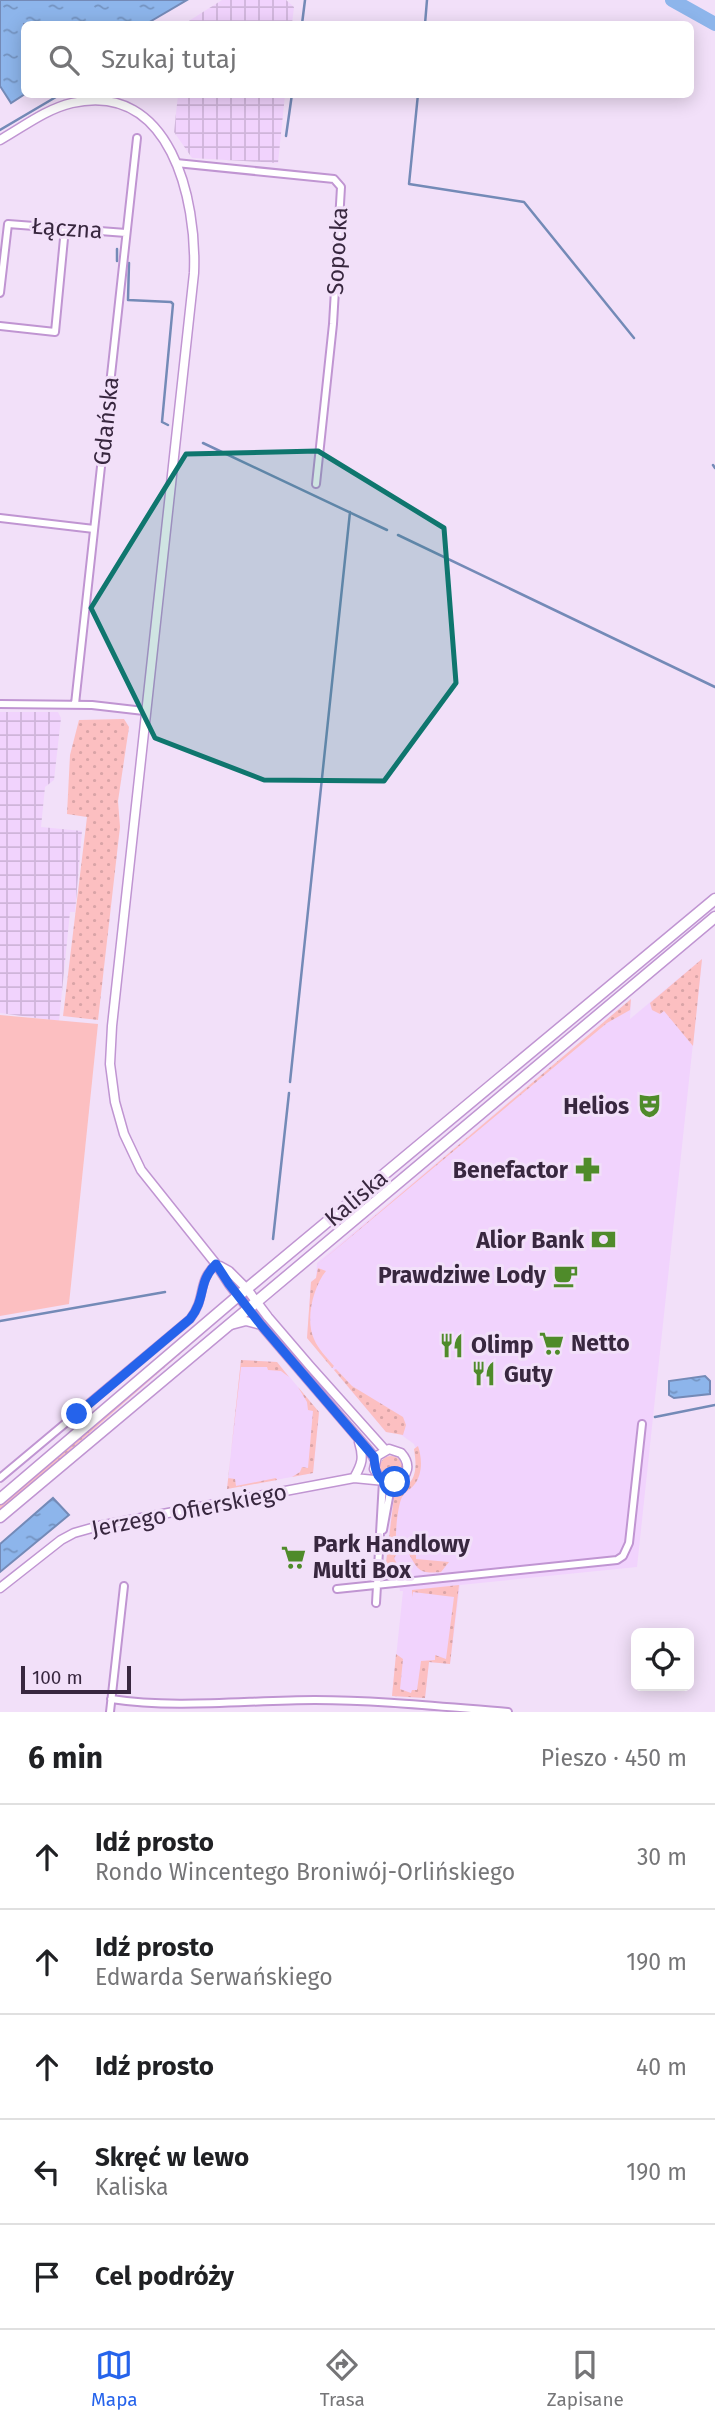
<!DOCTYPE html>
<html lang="pl">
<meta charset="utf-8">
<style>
body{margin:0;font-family:"Fira Sans",sans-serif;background:#f6f6f6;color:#202124}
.controls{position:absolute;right:21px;bottom:21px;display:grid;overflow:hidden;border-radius:10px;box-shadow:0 4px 18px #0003}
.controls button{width:63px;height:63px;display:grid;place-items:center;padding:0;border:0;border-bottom:2px solid #e0e0e0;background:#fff;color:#202124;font:35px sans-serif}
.scale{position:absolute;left:21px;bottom:18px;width:110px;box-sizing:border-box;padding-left:7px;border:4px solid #38273f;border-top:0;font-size:19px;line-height:24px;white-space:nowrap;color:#38273f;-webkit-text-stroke:5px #f2e0f9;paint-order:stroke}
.stop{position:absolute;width:21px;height:21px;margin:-16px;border:5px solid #2563eb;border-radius:50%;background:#fff}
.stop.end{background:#2563eb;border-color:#fff;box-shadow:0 2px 7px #0008}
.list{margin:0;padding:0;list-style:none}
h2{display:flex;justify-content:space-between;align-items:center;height:91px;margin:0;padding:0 28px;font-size:30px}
h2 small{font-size:23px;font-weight:400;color:#757577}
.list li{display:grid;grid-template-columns:46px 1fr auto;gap:21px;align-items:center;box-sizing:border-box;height:105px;padding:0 28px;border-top:2px solid #e0e0e0}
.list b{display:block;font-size:26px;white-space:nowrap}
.list p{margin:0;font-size:23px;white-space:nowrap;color:#757577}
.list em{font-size:23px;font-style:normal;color:#757577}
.icon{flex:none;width:38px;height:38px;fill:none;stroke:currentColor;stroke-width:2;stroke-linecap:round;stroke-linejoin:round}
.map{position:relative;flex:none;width:715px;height:1712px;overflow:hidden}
.search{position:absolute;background:#fff;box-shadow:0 4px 18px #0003;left:21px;right:21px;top:21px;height:77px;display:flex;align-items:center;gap:18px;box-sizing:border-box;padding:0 24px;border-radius:10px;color:#757577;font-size:26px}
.sheet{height:616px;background:#fff}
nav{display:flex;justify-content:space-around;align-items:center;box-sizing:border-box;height:98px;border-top:2px solid #e0e0e0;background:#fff;font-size:19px;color:#757577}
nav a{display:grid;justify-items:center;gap:4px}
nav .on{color:#2563eb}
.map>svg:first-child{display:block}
.built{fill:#f1d3fd}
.industrial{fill:url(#industrial-grid)}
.grass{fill:url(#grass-dots)}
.garden{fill:#fcbfc1}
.water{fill:url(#water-ripples);stroke:#748ab7;stroke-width:2}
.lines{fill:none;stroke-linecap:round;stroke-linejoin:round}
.stream{stroke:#748ab7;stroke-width:2.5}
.river{stroke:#8db5eb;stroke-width:14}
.minor-casing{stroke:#c095d2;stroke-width:10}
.tertiary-casing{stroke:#c095d2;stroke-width:11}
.primary-casing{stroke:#c095d2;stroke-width:13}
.minor{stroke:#fff;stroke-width:6}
.tertiary{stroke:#fff;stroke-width:8}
.primary{stroke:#fff;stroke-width:10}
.route{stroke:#2563eb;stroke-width:9}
.marked{fill:#0f766e;fill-opacity:0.2;stroke:#0f766e;stroke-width:5;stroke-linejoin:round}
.labels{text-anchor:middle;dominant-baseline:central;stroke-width:6;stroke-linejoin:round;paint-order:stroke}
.street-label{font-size:23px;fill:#38273f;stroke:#f2e0f9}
.poi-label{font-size:23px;font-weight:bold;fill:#38273f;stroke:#f2e0f9;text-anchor:end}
</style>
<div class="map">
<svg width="715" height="1712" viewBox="0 0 715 1712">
<defs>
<pattern id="industrial-grid" width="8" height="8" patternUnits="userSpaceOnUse" patternTransform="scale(1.75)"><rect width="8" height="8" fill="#f1d3fd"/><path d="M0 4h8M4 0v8" fill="none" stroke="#cfb5da"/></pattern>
<pattern id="grass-dots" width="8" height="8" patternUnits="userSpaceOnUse" patternTransform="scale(1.75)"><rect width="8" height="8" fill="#fcbfc1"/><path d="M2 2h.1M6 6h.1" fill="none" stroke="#d9a4a7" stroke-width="1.8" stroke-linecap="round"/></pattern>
<pattern id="water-ripples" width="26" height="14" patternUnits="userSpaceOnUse" patternTransform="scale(1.75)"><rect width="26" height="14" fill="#8db5eb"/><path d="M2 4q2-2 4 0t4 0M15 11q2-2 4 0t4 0" fill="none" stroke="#7493c0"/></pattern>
</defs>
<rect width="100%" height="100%" fill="#f2e0f9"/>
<path class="built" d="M702,959L637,1567L460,1585L450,1664L429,1662L425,1698L392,1696L403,1591H400L398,1576L391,1577L385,1570L388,1541L393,1495L408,1489L415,1480L418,1454L414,1444L400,1434L386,1432L307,1338L311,1282L316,1278L317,1263L631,999L630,1019Z
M241,1360L277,1362L319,1412L313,1473L227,1489Z"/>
<path class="industrial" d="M222,0H286L294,7L292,24H184Z
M178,95H285L278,163L192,158L174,132Z
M0,712H58L61,718L54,780L45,787L41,827L82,831L75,912H70L59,1021L0,1013Z"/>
<path class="grass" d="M124,719L129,727L118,801L120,827L98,1020L63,1016L87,817L67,814L70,755L79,720Z
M702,959L693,1046L664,1011L660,1014L652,1010L650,1003Z
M631,999L630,1010L607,1023L317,1265Z
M318,1268L326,1271C313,1287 305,1320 314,1339C318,1349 327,1358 334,1366L332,1368L307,1338L311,1282L316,1278Z
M234,1305L235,1306L0,1511V1505Z
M241,1360L277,1362L289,1377L281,1371L268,1370L267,1367H241L228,1478L235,1479L236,1486L276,1478L277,1480L227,1489Z
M336,1369L352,1386L403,1417L406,1425L403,1435L386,1432L334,1370Z
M298,1387L319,1412L313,1473L292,1477L300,1472L302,1467L308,1468L313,1411L308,1410L307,1402Z
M418,1446C422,1458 423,1474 414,1485C411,1489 405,1492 402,1497C397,1507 394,1543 397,1554L394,1558L398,1566L401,1564V1572L398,1576L391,1577L385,1570L386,1563L394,1497C397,1490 401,1491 406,1486C418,1477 416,1462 414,1449Z
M380 1467a11 11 0 1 1 22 0a11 11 0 1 1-22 0Z
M409,1554H416V1559L449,1562L441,1572C419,1574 418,1570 409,1554Z
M459,1585L450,1664L429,1662L425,1698L392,1696L396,1654L403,1659L400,1689L411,1693L412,1690H417L421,1661L435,1660V1655L446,1659L454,1597L413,1592L412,1597V1590Z"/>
<path class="garden" d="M0,1015L98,1024L69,1304L0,1316Z"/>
<path class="water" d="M0,0H187L146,24H24L25,94L11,103L0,86Z
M705,1376L710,1381V1394L674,1398L669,1395V1381Z
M53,1498L69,1515L0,1572V1544Z"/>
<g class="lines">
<path class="stream" d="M302,24L305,0
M425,24L427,0
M418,94L409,184L524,202L634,338
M0,130L61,94
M286,136L292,94
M117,249V261
M129,263L128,300L171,302L173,304L162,422L168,425
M203,443L387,530
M713,465L715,468
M398,535L715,687
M290,1082L350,512
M273,1239L289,1093
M0,1321L165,1292
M655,1417L715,1405"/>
<path class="river" d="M672,0L715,24"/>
<defs>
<path id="minor" d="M176,163L334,179L341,187L333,324L316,484
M0,293L8,224L126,233
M0,326L55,332L65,228
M0,518L94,529
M0,704L92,705L144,711
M75,704L137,138
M0,1478L190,1319C207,1297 196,1283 216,1264
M383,1530L390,1492L395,1482
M337,1589L617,1560L623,1556L629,1543L642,1424
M376,1603L383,1481
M111,1699C177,1709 248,1700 315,1700C379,1700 444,1707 508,1712
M110,1712L124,1586"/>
<path id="tertiary" d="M0,140C23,127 46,109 72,103C171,81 197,200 194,273L112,1026L110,1064L115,1102L124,1134L141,1170L216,1264L229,1284L261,1325L371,1453L375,1460
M220,1266L229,1271L247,1289L268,1317L310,1366L385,1450
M231,1325L246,1321L261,1325
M354,1478C362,1464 364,1458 359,1442
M0,1588L61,1540L74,1533L99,1526L354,1478L395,1482C409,1476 411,1464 401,1453L389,1449L377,1456L374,1469L381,1480"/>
<path id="primary" d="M0,1499L238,1296L715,899
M0,1517L715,917"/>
</defs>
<use href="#minor" class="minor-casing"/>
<use href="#tertiary" class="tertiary-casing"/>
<use href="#primary" class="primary-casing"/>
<use href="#minor" class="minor"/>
<use href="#tertiary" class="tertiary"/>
<use href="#primary" class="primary"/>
</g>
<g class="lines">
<path class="route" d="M77,1414L190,1319C207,1297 197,1283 216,1264L229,1284L261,1325L374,1457C375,1471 377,1484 395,1482"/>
</g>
<path class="marked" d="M318,451L444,528L456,683L384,781L264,780L155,738L91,608L186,454Z"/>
<defs>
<symbol id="theatre-bare" viewBox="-9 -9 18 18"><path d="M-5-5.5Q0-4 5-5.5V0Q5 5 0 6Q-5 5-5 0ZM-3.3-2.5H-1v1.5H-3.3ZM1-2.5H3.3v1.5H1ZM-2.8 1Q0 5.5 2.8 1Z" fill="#4f8b2a" stroke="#f2e0f9" stroke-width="2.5" paint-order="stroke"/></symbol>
<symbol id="pharmacy-bare" viewBox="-9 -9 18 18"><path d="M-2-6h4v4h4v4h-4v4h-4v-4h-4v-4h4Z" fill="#4f8b2a" stroke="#f2e0f9" stroke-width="2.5" paint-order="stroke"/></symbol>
<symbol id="bank-bare" viewBox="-9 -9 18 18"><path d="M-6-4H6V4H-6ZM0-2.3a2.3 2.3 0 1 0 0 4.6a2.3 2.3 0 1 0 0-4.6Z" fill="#4f8b2a" stroke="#f2e0f9" stroke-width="2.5" paint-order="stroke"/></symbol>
<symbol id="cafe-bare" viewBox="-9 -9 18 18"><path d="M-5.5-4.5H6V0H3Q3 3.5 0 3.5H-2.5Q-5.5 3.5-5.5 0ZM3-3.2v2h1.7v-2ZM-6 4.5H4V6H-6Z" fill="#4f8b2a" stroke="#f2e0f9" stroke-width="2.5" paint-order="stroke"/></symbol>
<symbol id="supermarket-bare" viewBox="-9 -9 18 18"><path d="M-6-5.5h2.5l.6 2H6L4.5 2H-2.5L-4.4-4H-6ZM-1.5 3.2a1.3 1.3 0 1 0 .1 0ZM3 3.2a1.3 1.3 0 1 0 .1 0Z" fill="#4f8b2a" stroke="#f2e0f9" stroke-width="2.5" paint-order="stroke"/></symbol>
<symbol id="restaurant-bare" viewBox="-9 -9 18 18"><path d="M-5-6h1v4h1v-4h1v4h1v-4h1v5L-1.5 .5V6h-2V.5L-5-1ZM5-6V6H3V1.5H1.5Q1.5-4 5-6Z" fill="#4f8b2a" stroke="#f2e0f9" stroke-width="2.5" paint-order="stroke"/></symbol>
</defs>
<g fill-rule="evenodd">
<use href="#theatre-bare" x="632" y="1088" width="35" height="35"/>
<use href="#pharmacy-bare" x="570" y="1152" width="35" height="35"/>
<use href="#bank-bare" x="586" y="1222" width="35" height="35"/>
<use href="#cafe-bare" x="548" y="1258" width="35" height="35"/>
<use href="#supermarket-bare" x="534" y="1326" width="35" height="35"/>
<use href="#restaurant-bare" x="434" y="1328" width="35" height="35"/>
<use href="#restaurant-bare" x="466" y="1356" width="35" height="35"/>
<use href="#supermarket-bare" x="276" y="1540" width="35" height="35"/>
</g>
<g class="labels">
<g class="street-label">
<text transform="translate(67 228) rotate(4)">Łączna</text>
<text transform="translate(337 251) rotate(-87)">Sopocka</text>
<text transform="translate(106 421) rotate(-84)">Gdańska</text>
<text transform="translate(356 1198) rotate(-40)">Kaliska</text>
<text transform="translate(189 1510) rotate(-11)">Jerzego Ofierskiego</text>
</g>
<g class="poi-label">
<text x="629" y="1106">Helios</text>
<text x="568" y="1170">Benefactor</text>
<text x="584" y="1240">Alior Bank</text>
<text x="546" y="1275">Prawdziwe Lody</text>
<text x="571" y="1343" text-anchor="start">Netto</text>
<text x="471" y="1345" text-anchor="start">Olimp</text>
<text x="504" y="1374" text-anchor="start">Guty</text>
<text x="313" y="1544" text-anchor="start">Park Handlowy<tspan x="313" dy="26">Multi Box</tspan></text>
</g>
</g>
</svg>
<div class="controls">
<button><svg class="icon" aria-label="locate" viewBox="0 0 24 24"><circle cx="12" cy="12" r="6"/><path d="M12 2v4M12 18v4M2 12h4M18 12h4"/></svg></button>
</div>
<div class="scale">100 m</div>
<div class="stop" style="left:395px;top:1482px"></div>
<div class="stop end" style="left:77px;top:1414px"></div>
<div class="search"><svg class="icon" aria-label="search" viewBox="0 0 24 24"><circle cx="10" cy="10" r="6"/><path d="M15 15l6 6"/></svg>Szukaj tutaj</div>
</div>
<section class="sheet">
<h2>6 min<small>Pieszo · 450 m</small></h2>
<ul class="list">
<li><svg class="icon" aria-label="ahead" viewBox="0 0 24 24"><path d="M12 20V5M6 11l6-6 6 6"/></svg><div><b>Idź prosto</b><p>Rondo Wincentego Broniwój-Orlińskiego</p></div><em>30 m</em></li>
<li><svg class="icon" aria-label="ahead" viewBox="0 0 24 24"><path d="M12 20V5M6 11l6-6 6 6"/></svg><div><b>Idź prosto</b><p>Edwarda Serwańskiego</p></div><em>190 m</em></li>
<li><svg class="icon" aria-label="ahead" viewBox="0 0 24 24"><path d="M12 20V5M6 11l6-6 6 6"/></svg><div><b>Idź prosto</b></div><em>40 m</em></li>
<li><svg class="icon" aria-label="left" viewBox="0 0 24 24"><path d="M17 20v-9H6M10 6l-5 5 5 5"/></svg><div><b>Skręć w lewo</b><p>Kaliska</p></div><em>190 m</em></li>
<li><svg class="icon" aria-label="arrive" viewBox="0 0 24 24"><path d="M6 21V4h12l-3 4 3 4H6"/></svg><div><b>Cel podróży</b></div></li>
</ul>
</section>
<nav>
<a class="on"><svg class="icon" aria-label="map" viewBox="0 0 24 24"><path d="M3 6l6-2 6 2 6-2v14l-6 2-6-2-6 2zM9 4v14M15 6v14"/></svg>Mapa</a>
<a><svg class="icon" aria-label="directions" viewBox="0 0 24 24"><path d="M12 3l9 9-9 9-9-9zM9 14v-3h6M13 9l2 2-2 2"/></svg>Trasa</a>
<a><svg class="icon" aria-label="saved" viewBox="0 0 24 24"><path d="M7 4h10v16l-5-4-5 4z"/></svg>Zapisane</a>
</nav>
